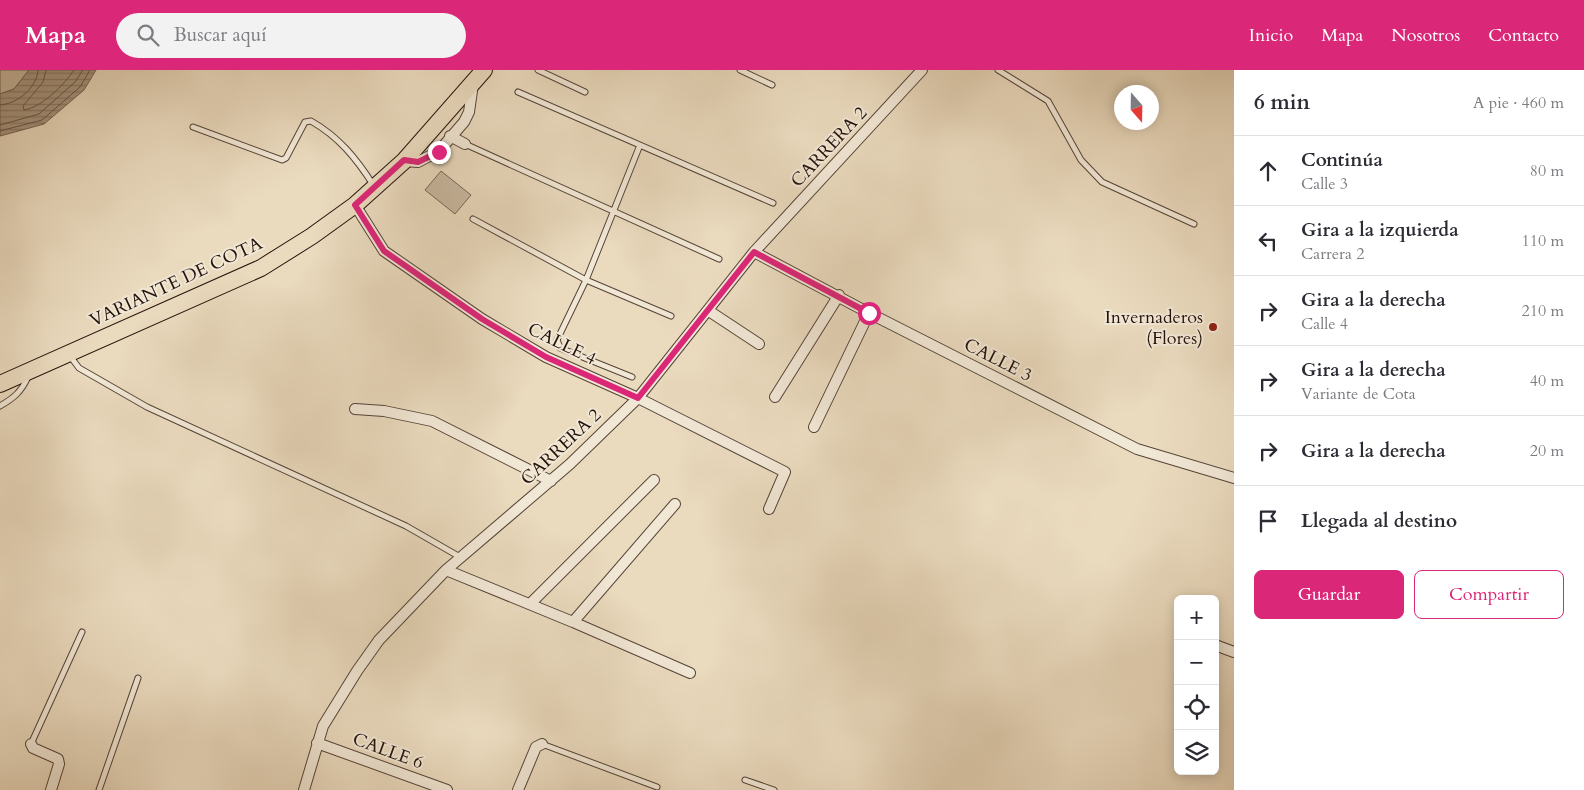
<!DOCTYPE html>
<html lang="es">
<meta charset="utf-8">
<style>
body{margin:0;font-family:Cardo,serif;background:#f2f2f3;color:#2b2b33}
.controls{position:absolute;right:15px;bottom:15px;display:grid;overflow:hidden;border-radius:8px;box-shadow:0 2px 12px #0003}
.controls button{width:45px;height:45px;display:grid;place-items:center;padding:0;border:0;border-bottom:1px solid #e1e1e2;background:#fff;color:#2b2b33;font:25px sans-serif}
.compass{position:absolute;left:1114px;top:15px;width:45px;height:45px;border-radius:50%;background:#fff;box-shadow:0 2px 12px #0003;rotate:160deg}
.stop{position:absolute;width:15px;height:15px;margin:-11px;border:4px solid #db2777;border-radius:50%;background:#fff}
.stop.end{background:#db2777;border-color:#fff;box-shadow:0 1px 5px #0008}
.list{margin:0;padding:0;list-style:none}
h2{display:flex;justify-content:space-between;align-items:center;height:65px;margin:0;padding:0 20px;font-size:21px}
h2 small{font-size:16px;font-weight:400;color:#7c7c81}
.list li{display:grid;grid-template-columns:32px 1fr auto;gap:15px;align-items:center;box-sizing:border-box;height:70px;padding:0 20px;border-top:1px solid #e1e1e2}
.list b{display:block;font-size:19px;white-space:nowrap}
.list p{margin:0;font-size:16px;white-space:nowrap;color:#7c7c81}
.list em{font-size:16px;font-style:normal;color:#7c7c81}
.actions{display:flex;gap:10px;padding:15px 20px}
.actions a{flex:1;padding:11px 0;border:1px solid #db2777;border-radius:8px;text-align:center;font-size:18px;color:#db2777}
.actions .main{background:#db2777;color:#fff}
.icon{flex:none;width:28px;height:28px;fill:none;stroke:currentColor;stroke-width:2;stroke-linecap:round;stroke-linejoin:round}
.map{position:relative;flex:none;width:1234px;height:720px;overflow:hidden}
header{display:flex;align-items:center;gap:30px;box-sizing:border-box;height:70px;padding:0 25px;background:#db2777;color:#fff}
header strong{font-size:24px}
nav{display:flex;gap:28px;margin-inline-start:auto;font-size:18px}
.search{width:350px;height:45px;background:#f2f2f3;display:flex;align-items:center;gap:12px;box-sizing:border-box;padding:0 18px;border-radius:28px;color:#7c7c81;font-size:19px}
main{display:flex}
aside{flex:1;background:#fff}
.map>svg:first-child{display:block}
.grass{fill:#c8b8a0;stroke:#766556}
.water{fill:url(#water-rules);stroke:#736152}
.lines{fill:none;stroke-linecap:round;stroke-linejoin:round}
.shore{stroke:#665446;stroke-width:1}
.service-casing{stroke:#564438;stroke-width:7}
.minor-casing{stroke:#564438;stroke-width:12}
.primary-casing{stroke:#24120b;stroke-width:18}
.service{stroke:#f1e7d5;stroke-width:5}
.minor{stroke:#f1e7d5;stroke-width:10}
.primary{stroke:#eadabe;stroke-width:16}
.route{stroke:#db2777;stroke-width:6}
.poi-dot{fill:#8f2418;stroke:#f1e7d5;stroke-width:2}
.labels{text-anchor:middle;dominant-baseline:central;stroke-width:4;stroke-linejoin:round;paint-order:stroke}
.street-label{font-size:18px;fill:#24120b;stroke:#f1e7d5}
.poi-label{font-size:18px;fill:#24120b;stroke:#f1e7d5;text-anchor:end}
</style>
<header>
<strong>Mapa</strong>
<div class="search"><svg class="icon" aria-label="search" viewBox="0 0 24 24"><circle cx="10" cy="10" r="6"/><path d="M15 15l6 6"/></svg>Buscar aquí</div>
<nav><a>Inicio</a><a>Mapa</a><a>Nosotros</a><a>Contacto</a></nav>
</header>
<main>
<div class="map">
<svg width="1234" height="720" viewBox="0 0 1234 720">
<defs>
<pattern id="water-rules" width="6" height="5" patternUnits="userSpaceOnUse" patternTransform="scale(1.25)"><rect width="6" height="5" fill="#a79681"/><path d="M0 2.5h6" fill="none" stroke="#887968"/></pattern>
</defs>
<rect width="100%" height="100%" fill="#eadabe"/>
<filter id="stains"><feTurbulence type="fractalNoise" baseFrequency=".004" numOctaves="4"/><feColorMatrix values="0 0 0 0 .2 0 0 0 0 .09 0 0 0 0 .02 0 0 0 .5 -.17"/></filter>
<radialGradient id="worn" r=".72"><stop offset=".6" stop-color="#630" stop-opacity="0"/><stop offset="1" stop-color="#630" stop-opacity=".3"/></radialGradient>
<path class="grass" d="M0,0H29L14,19L0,24Z
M441,101L471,125L455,144L425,120Z"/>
<path class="water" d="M29,0H96L84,20L44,54L0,66V24L14,19Z"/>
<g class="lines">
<path class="shore" d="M46,0L43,12L23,36L24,40C41,38 65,14 74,0
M0,35C17,34 37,18 38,0
M0,55L39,44L75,12L83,0
M0,61L42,50L80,17L90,0"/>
<defs>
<path id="service" d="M538,0L585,22
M740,0L772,15
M998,0L1048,31L1081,90L1102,112L1194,154
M518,22L773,133
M193,57L282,90L286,88L305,52L311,51C339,67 356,88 374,116
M465,74L719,189
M473,149L586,210L671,246
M70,286L79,298L147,337L406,456L460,487
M632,307L560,278L557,270L586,210L640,75
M0,336C14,328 21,322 28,307
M31,674L82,562
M542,674L657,717
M745,710L774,720
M99,720L138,608"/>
<path id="minor" d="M450,66L465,74
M404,91L418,92L439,81L464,52L469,42L473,14
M355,135L384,181L482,249L546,287L638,328L785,402L769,439
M754,182L869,243L1137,379L1234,408
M709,241L759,274
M775,327L839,225
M355,339L384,341L432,351L551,411
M814,357L869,243
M446,500L573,552L690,603
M530,534L654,410
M573,552L675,434
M1215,575L1234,582
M317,673L447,720
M31,674L33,678L58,689L59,694L51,720
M304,720L323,656L357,601L379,570L446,500L570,394L638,328L754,182L922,0
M518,720L536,677L542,674"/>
<path id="primary" d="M0,314L261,198L312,166L355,135L404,91L484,0"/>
</defs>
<use href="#service" class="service-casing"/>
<use href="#minor" class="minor-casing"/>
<use href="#primary" class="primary-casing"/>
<use href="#service" class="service"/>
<use href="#minor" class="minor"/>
<use href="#primary" class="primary"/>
</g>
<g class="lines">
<path class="route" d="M439,82L418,92L404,90L355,135L384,181L482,249L546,287L638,328L754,182L869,243"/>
</g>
<circle class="poi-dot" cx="1213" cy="257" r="5"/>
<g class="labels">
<g class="street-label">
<text transform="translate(829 77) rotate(-47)">CARRERA 2</text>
<text transform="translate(176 212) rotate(-25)">VARIANTE DE COTA</text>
<text transform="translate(562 274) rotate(26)">CALLE 4</text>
<text transform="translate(998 290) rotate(27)">CALLE 3</text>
<text transform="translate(561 377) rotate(-43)">CARRERA 2</text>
<text transform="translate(388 681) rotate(20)">CALLE 6</text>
</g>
<g class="poi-label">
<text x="1203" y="247">Invernaderos<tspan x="1203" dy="21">(Flores)</tspan></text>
</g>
</g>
<rect width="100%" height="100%" filter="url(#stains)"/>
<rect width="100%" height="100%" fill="url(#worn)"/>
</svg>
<div class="controls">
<button>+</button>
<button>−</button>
<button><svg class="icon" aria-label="locate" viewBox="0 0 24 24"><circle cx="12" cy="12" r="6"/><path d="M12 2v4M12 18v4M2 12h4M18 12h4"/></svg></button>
<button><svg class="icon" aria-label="layers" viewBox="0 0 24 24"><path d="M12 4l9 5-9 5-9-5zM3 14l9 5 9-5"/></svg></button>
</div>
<svg class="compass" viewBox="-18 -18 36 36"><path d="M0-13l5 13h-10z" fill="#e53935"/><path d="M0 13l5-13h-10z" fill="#7c7c81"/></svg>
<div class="stop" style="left:869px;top:243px"></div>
<div class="stop end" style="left:439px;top:82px"></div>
</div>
<aside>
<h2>6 min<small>A pie · 460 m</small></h2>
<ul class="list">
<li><svg class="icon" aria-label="ahead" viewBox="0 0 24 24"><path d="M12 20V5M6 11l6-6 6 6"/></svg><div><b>Continúa</b><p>Calle 3</p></div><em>80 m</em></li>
<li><svg class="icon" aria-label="left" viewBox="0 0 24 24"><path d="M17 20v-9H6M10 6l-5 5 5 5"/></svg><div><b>Gira a la izquierda</b><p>Carrera 2</p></div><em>110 m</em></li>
<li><svg class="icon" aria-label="right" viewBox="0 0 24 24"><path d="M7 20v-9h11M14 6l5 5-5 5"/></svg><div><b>Gira a la derecha</b><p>Calle 4</p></div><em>210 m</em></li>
<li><svg class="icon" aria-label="right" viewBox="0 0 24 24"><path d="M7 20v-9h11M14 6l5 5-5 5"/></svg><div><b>Gira a la derecha</b><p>Variante de Cota</p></div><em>40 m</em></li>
<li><svg class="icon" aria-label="right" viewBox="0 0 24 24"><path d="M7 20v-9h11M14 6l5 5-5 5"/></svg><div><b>Gira a la derecha</b></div><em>20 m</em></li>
<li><svg class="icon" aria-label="arrive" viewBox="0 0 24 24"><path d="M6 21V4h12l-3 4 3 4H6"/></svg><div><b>Llegada al destino</b></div></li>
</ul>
<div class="actions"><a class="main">Guardar</a><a>Compartir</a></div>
</aside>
</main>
